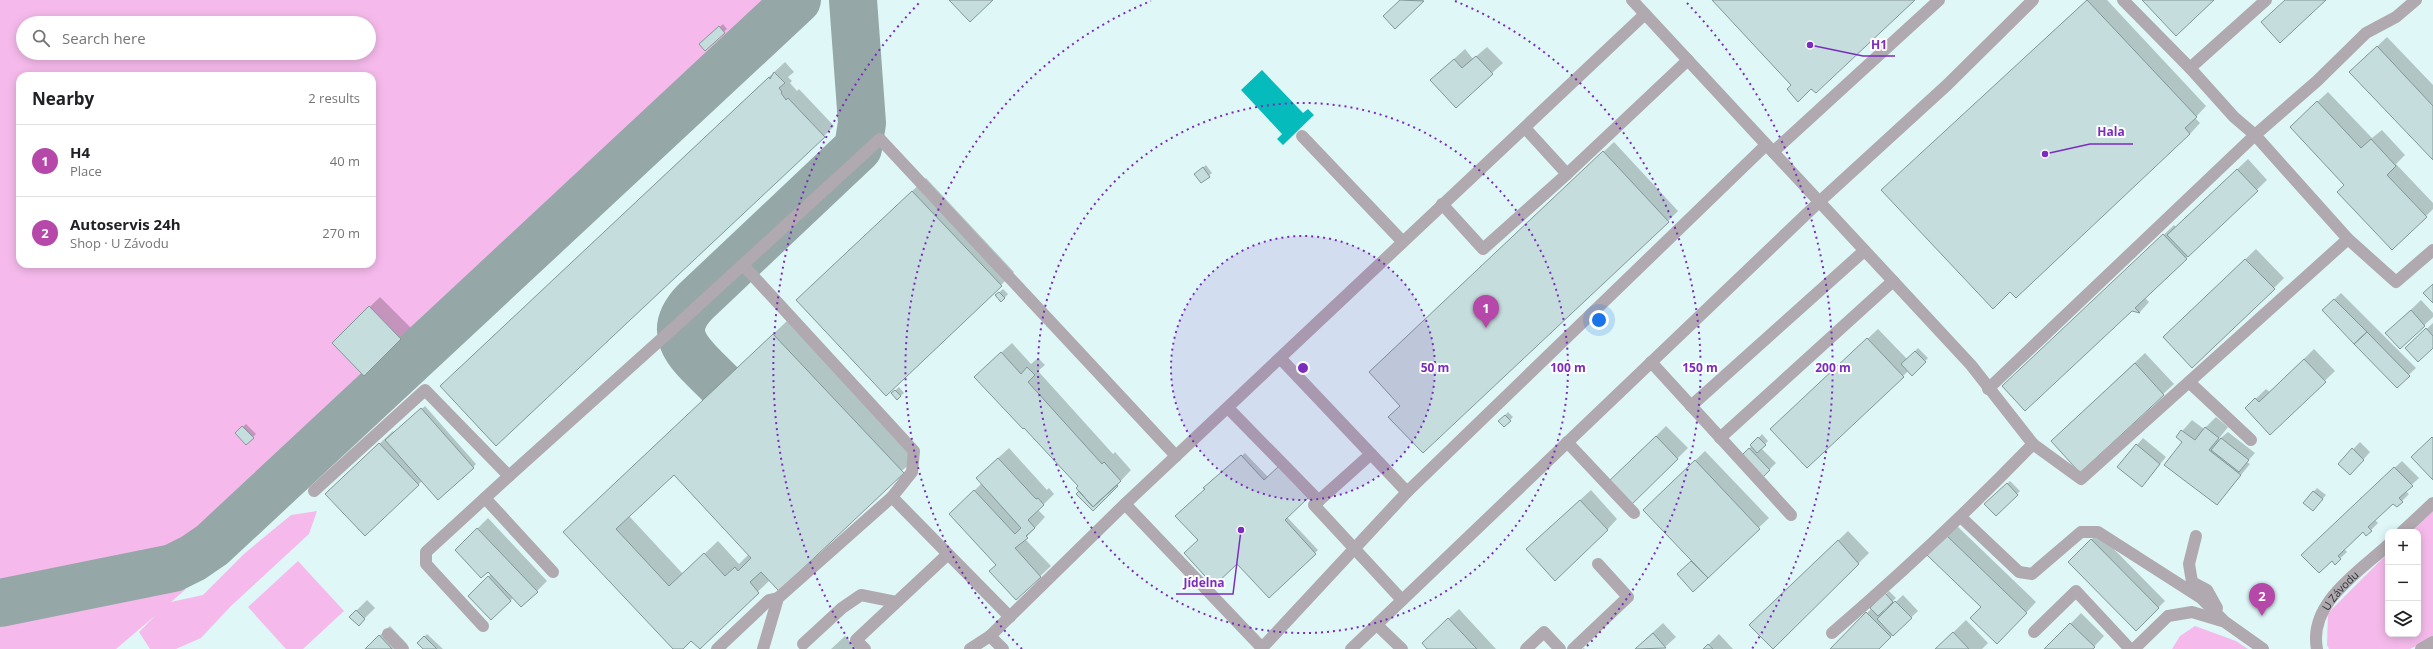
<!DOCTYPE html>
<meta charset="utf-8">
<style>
body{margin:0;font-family:"Open Sans",sans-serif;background:#f2f2f2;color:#202124}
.controls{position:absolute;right:12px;bottom:12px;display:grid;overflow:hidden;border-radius:8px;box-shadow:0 2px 10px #0003}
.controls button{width:36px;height:36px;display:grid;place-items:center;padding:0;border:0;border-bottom:1px solid #e0e0e0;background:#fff;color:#202124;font:20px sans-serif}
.you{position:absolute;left:1599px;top:320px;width:14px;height:14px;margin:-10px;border:3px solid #fff;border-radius:50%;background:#1a73e8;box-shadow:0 0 0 6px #1a73e833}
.badge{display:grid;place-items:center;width:26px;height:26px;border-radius:50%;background:#b548a8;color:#fff;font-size:13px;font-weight:700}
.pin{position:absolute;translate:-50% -33px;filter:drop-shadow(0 1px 2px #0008)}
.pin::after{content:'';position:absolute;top:21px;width:14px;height:12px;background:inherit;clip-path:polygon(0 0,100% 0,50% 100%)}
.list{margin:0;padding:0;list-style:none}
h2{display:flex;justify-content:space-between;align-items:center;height:52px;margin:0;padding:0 16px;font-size:17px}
h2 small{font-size:13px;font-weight:400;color:#757577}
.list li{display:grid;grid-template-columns:26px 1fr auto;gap:12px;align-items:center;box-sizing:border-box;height:72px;padding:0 16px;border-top:1px solid #e0e0e0}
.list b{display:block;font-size:15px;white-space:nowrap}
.list p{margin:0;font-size:13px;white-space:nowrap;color:#757577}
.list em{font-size:13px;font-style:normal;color:#757577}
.icon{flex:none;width:22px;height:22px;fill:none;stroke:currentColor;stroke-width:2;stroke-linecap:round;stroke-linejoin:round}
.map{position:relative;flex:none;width:2433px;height:649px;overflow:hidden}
.search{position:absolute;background:#fff;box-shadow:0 2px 10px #0003;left:16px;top:16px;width:360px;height:44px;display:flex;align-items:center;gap:10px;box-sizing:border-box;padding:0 14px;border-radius:22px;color:#757577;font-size:15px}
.panel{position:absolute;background:#fff;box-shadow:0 2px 10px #0003;left:16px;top:72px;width:360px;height:196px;border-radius:12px}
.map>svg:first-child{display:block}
.green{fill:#f5baeb;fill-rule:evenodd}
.water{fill:#06bbbc}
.shadow{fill:#0003;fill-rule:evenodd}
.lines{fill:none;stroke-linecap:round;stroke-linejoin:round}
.taxiway{stroke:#95a7a7;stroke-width:48}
.building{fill:#c6dddd;stroke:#829898;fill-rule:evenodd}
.minor{stroke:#b0a9af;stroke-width:12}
.ring{fill:none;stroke:#7b2cbf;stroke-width:2;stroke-dasharray:2 4}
.labels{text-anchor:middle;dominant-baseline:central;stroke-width:4;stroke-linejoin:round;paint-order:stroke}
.street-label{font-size:11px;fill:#2d3737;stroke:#fefefe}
.centre{fill:#7b2cbf;stroke:#fefefe;stroke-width:2}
.ring-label{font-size:12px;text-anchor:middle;font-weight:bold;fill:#7b2cbf;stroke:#fefefe;stroke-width:4;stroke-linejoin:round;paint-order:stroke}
.leader{fill:none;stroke:#7b2cbf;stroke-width:1.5}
.callout-dot{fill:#7b2cbf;stroke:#fefefe;stroke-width:1.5}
.callout-label{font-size:12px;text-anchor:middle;font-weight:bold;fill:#7b2cbf;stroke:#fefefe;stroke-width:4;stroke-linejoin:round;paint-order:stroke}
</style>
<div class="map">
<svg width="2433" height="649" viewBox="0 0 2433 649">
<rect width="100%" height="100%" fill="#dff7f7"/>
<path class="green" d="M0,0H765L189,539L170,548L137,556L0,582ZM23,23H369V53H23ZM20,76H372V264H20Z
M317,511L309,534L231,606L201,638L176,649H150L139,632L156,615L116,649H0V623L144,594L186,589L171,602L203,595L245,553L291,515Z
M2433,511V638L2410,649H2329L2327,645L2328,613L2388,553V634H2418V532H2411Z
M298,561L344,611L303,649H286L248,607Z
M2195,626L2236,641L2248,649H2172L2180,636Z"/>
<path class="water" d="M1262,70L1303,113L1308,109L1314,115L1283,145L1277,139L1282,134L1241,90Z"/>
<path class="shadow" d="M1401,0H1424L1395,27L1384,16Z
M2087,0H2107L2206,106L2195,118L2200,123L2190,134L1893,180Z
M723,24L727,29L705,49L704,41Z
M2387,37L2433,85V159L2361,62Z
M1487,47L1503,63L1456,106L1431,80L1465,49L1473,59Z
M785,62L794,72L788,77L792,81L790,83L797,91L799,89L834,126L824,136L451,376Z
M2328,92L2372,138L2382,130L2405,155L2396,164L2433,203V209L2426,216L2301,117Z
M1614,142L1678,211L1668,221L1401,405L1380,362Z
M2248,159L2267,180L2145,298L2149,302L2140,312L2131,310L2014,376L2174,225L2176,227Z
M1206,165L1212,173L1201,182L1199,171Z
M926,178L1014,272L1001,285L811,287Z
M2256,249L2284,278L2274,288L2175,327Z
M1003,289L1008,294L1002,301L996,295Z
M2341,293L2416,368L2397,386L2323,310Z
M380,297L411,328L364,375L333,343Z
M2421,300L2433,313V317L2400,348L2397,323Z
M787,321L916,459L770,580L699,648L691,639L681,649H674L577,519ZM674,474L749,554L739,564L718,541L683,574L629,516Z
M2433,323V346L2406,348Z
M1878,329L1907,359L1918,348L1928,358L1912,375L1908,371L1903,376L1782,419Z
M1012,343L1031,364L1038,358L1045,365L1038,371L1113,454L1115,452L1131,470L1093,510L1079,486L985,367Z
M2314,349L2335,371L2270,433L2246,408L2266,389L2270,392Z
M2145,353L2174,384L2080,471L2062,431Z
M899,387L904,393L897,399L892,393Z
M425,406L476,464L473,467L422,481L365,535L340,481L393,431L395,433Z
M1508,412L1513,417L1504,426L1500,421Z
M2216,417L2228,427L2217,441L2228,432L2255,453L2247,462L2250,464L2217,504L2184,442L2177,437L2192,420L2204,429Z
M246,424L256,434L246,444L236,433Z
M1666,426L1688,448L1630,505L1609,483Z
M1762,434L1768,441L1761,448L1776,463L1762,477L1742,457Z
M2143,438L2166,457L2148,479L2137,445Z
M2360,442L2370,452L2357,467L2339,464Z
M1009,448L1047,490L1049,488L1054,494L1038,510L1045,517L1025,539L1051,566L1016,599L961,504L982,483L987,468Z
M1705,451L1769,518L1693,590L1678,574L1692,560L1654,500Z
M1245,453L1268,477L1287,517L1318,550L1269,597L1237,562L1199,540L1208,484Z
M2402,461L2419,478L2405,491L2409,494L2397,506L2394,502L2375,520L2378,523L2371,530L2363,531L2344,549L2347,552L2335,563L2309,548Z
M2010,481L2020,491L1996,515L1986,504Z
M2317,488L2326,495L2316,507L2304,503Z
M1591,490L1617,519L1607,530L1527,549Z
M488,518L547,581L537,591L514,597L491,619L469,596L491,574L456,550Z
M1957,526L2036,602L2007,633L1928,555Z
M1848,531L1869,553L1773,648L1761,615Z
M2098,533L2165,601L2136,630L2069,562Z
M1889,591L1896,598L1883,610L1885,612L1903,595L1918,611L1878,649H1831Z
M367,600L375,608L359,624L356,611Z
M1459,609L1496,649H1428L1433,633Z
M2081,613L2104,636L2092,649H2046Z
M1966,620L1988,643L1982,649H1936Z
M1663,623L1676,637L1665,647L1635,649Z
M390,626L407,644L401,649H365Z
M427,634L443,649H424L418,643Z
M1719,634L1733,649H1704Z
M845,636L858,649H831Z"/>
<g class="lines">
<path class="taxiway" d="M720,384C695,358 661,336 696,301L858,148L862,123L853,0
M0,603L173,568L193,558L212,545L797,0"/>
</g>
<path class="building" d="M949,0H993L970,22Z
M1400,0L1424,1L1395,29L1383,16Z
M1712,0H1915L1816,93L1811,89L1798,102L1787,89L1791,85Z
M2087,0L2197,117L2185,128L2190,134L2016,298L2010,292L1993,309L1881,190Z
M2142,0H2214L2176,36Z
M2285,0H2326L2280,43L2261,22Z
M719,26L725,33L705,51L699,44Z
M2377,46L2433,106V160L2349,72Z
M1476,56L1493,74L1456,108L1430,80L1454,59L1462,68Z
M774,72L785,83L779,88L782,92L781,93L786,100L788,98L825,137L496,446L440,386L769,77L770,79Z
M2317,101L2361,148L2371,139L2396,166L2387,175L2427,217L2392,250L2337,192L2344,185L2290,127Z
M1603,151L1669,222L1423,453L1388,417L1400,406L1369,372Z
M1203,167L1210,177L1201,183L1194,174Z
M2237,169L2258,191L2188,257L2167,235Z
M912,191L1002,286L886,396L796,300Z
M2163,234L2187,259L2135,308L2140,313L2132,311L2025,411L2002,386Z
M2245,259L2275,289L2192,368L2163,337Z
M2433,284V303L2423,293Z
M999,292L1005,298L1001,302L995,295Z
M2334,299L2367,332L2354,344L2322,310Z
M369,306L401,339L364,376L332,343Z
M2411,310L2425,326L2400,349L2385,333Z
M2426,328L2433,336V348L2418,362L2405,348Z
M2367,332L2410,376L2397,388L2354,344Z
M773,334L904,473L779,591L761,572L750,582L759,593L700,649L691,641L683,649H673L563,532ZM674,475L751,558L738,571L735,567L725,576L704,553L669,586L616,529Z
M1867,338L1904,377L1807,468L1770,429Z
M1915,351L1926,362L1912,376L1901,364Z
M1001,352L1021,374L1027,367L1035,375L1028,382L1102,464L1104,462L1121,481L1093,507L1076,488L1078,486L1024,428L1023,429L974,377Z
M2304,359L2326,382L2270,435L2245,408L2255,398L2259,402Z
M2135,363L2164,395L2080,473L2051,441Z
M895,390L901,396L897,400L891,393Z
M421,408L474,468L438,500L385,440Z
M1505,415L1511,421L1504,427L1498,421Z
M242,426L254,438L246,445L235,433Z
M2205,427L2219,438L2209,450L2241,475L2217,505L2164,465L2182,442L2176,437L2181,430L2195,440Z
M1656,436L1678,459L1630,506L1607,483Z
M1758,437L1766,445L1757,453L1750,445Z
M2432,437L2433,438V480L2411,457Z
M2221,438L2249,460L2239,472L2211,450Z
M379,443L419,485L365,536L325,494Z
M2136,444L2160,464L2142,487L2117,467Z
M1749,448L1770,470L1762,478L1740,457Z
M2352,448L2364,460L2350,475L2338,464Z
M1241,455L1264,480L1279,466L1308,498L1285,520L1316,554L1269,598L1237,564L1214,586L1184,553L1198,540L1175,516L1205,489L1203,488Z
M998,458L1036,499L1038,498L1044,505L1028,520L1035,528L1026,536L1028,538L1015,548L1041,577L1016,600L989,571L996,565L949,514L974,490L1015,534L1021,528L976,478Z
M1695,460L1760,529L1708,578L1643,510Z
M2394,467L2413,486L2399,498L2403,502L2397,507L2393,504L2368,527L2372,531L2366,536L2363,532L2338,556L2341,559L2335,565L2332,561L2319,573L2301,555Z
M2007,483L2018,495L1996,516L1984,504Z
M1117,485L1118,486L1093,511L1076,494L1079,491L1093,507Z
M2313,491L2323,499L2313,511L2303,503Z
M1580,500L1608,530L1555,581L1526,549Z
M477,528L538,592L521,607L488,572L481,578L455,550Z
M1946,535L2027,613L1997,644L1970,618L1981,607L1927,555Z
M2091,539L2159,608L2136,631L2068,562Z
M1838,540L1859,564L1773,649L1749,625Z
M1691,561L1708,578L1693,592L1677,574Z
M488,576L511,601L491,620L468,596Z
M1885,593L1893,602L1878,616L1870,608Z
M1895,601L1912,618L1893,636L1877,619Z
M356,610L365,619L359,626L349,617Z
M1866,612L1891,637L1879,649H1830Z
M1448,618L1477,649H1427L1422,643Z
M2070,623L2095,647L2093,649H2044Z
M1953,632L1969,649H1935Z
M1653,633L1666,648L1635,649Z
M379,635L392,649H365Z
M424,636L437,649H423L417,643Z
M1708,644L1713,649H1703Z"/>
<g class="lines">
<g class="minor">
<path d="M1632,0L1971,365L2033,444C1969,510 1902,573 1832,633"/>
<path d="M2123,0L2190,68L2234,117L2255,135L2348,239L2396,282L2433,250"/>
<path d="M2190,68L2266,0"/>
<path d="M1525,128L1567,174L1688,60"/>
<path d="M1302,136L1402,241"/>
<path d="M1773,152L1939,0"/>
<path d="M1442,204L1483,249L1567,174"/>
<path d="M743,265L914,451L912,472L892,497L778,598L763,649"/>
<path d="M1281,359L1407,492"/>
<path d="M1651,362L1791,515"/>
<path d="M2189,382L2251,440"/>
<path d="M1988,389L2255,135L2317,81L2366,33L2396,17L2416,0"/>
<path d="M1691,406L1864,251"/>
<path d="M1228,408L1319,501"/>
<path d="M1720,438L1893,281"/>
<path d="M1567,442L1634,513"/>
<path d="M2033,444L2081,479L2348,239"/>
<path d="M1371,454L1314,505L1402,600"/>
<path d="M314,491L425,390L509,476L677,325L880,139L1176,456"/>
<path d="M892,497L1010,617"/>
<path d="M485,498L553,572"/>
<path d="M1125,504L1263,649"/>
<path d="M1964,520L2019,572L2032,574L2081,532H2098L2201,598L2225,622L2263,649"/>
<path d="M2402,532L2433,503"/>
<path d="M2196,536L2189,564L2192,582L2207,590L2217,608"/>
<path d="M1377,625L1402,649"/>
<path d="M483,626L426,564V552L509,476"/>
<path d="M2034,632L2076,591L2130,649"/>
<path d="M388,634L403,649"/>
<path d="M803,644L842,608L861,595L896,602"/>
<path d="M717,649L769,600L778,598"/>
<path d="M865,649L856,640L948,554"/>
<path d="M970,649L990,636"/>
<path d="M1003,649L990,636L1125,504L1645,14"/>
<path d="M1261,649L1407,492L1766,145"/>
<path d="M1351,649L1819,202L1947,85L2033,0"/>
<path d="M1526,649L1544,632L1560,649"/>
<path d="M1573,649L1628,597L1598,564"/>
<path d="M2134,649L2168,616L2192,612L2222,621"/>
<path id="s1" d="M2317,649C2308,603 2359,572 2388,545"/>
<path d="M2421,649L2433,642"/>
</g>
</g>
<circle cx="1303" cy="368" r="132" fill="#7b2cbf" fill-opacity=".12"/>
<g class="ring">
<circle cx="1303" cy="368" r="132"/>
<circle cx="1303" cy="368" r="265"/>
<path d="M1022 649A397 397 0 0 1 1151 1M1455 1A397 397 0 0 1 1584 649"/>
<path d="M854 649A530 530 0 0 1 919 3M1687 3A530 530 0 0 1 1752 649"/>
</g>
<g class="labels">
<g class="street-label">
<text stroke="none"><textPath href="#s1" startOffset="66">U Závodu</textPath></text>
</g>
</g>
<circle cx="1303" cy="368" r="6" class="centre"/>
<g class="ring-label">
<text x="1435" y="372">50 m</text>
<text x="1568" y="372">100 m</text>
<text x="1700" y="372">150 m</text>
<text x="1833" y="372">200 m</text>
</g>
<path class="leader" d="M1810 45L1863 56H1895M2045 154L2090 144H2133M1241 530L1233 594H1176"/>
<g class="callout-dot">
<circle cx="1810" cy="45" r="4"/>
<circle cx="2045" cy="154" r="4"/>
<circle cx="1241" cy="530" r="4"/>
</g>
<g class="callout-label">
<text x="1879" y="49">H1</text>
<text x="2111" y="136">Hala</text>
<text x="1204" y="587">Jídelna</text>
</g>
</svg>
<div class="controls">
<button>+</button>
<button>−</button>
<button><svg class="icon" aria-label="layers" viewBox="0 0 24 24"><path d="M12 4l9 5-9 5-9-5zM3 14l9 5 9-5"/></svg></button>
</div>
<div class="you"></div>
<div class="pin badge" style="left:1486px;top:328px">1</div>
<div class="pin badge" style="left:2262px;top:616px">2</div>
<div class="search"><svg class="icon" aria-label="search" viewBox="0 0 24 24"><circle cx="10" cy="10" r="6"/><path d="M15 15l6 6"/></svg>Search here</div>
<section class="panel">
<h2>Nearby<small>2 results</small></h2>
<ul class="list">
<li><span class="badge">1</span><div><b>H4</b><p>Place</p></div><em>40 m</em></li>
<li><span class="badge">2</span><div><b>Autoservis 24h</b><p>Shop · U Závodu</p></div><em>270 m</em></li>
</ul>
</section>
</div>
